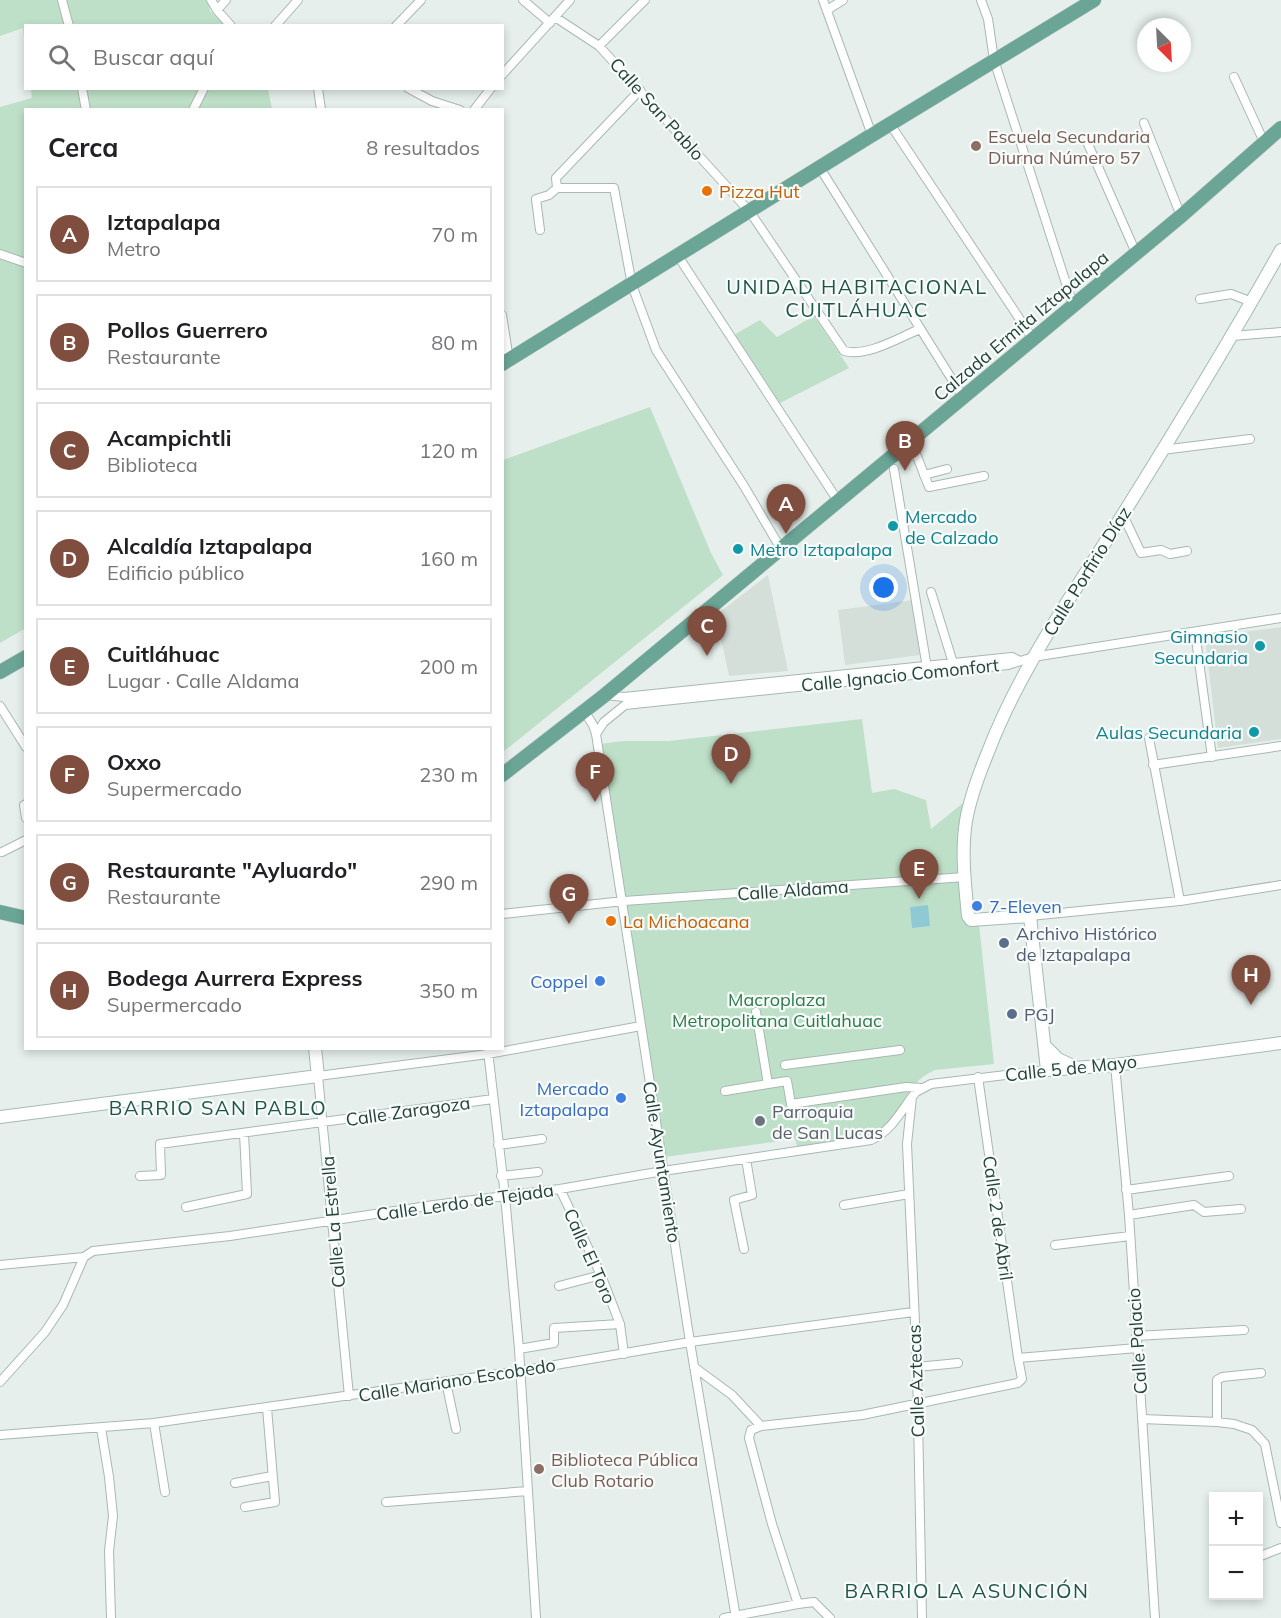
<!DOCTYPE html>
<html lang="es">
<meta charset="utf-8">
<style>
body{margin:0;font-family:Mulish,sans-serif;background:#f6f6f6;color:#202124}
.controls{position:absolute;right:18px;bottom:18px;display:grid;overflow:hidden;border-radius:0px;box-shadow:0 3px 9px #0003}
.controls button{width:54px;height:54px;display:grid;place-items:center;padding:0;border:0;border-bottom:2px solid #e0e0e0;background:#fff;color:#202124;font:30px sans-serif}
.compass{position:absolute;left:1137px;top:18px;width:54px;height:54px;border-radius:50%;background:#fff;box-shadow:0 3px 9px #0003;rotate:156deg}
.you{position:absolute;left:884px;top:588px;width:21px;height:21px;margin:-15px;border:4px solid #fff;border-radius:50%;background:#1a73e8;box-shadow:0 0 0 9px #1a73e833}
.badge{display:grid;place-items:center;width:39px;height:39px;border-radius:50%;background:#7f4e3f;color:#fff;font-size:20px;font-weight:700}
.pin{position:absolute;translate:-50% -50px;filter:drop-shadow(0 2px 3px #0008)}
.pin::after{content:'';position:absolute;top:32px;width:21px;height:18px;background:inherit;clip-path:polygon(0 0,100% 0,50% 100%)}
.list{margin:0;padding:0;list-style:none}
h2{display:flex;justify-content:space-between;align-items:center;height:78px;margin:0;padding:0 24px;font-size:26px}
h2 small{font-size:20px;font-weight:400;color:#757577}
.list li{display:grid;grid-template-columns:39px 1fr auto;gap:18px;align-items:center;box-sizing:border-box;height:96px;margin:0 12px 12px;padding:0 12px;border:2px solid #e0e0e0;border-radius:0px}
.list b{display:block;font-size:22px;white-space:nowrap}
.list p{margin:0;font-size:20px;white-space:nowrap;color:#757577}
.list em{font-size:20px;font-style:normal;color:#757577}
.icon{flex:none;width:33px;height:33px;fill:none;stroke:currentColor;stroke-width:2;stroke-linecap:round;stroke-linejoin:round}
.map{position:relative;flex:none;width:1281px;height:1618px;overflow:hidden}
.search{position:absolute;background:#fff;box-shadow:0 3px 9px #0003;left:24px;top:24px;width:480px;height:66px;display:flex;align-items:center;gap:15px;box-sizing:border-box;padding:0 21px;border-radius:0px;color:#757577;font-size:22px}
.panel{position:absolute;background:#fff;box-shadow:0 3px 9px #0003;left:24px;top:108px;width:480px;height:942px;border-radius:0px}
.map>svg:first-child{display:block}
.built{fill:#d4dfda}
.green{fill:#bfe0c8}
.water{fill:#8ec9d4}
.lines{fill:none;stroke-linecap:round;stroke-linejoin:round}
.street-casing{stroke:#a8b8b2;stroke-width:10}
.secondary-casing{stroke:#a4bbb3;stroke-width:14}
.primary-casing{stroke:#c2cac8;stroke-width:15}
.street{stroke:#fff;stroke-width:8}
.secondary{stroke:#fff;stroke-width:12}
.primary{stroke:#6aa596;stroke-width:14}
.education-dot{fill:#8d6e63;stroke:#f7fbf9;stroke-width:2}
.food-dot{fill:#e8710a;stroke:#f7fbf9;stroke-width:2}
.culture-dot{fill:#0f9aa8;stroke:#f7fbf9;stroke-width:2}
.shop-dot{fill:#3f7fe0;stroke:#f7fbf9;stroke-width:2}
.service-dot{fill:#5c6f8a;stroke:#f7fbf9;stroke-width:2}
.worship-dot{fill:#6b7280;stroke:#f7fbf9;stroke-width:2}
.labels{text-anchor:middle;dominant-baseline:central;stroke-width:4.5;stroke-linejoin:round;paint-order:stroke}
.street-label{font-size:18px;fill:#24423a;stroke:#f7fbf9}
.education-label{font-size:18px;fill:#785e54;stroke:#f7fbf9;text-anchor:start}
.food-label{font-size:18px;fill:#c56008;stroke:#f7fbf9;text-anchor:start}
.culture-label{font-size:18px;fill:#0d838f;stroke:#f7fbf9;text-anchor:start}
.shop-label{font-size:18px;fill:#366cbe;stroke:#f7fbf9;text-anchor:end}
.service-label{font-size:18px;fill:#4e5e75;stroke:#f7fbf9;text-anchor:start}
.park-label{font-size:18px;fill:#2d7a4b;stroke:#f7fbf9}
.worship-label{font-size:18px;fill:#5b616d;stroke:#f7fbf9;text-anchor:start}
.neighbourhood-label{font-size:20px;letter-spacing:1.5px;fill:#1f5548;stroke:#f7fbf9}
</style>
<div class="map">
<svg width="1281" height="1618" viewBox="0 0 1281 1618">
<rect width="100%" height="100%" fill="#e6efeb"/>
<path class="built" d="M768,575L788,671L729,676L716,615Z
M913,600L920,655L845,665L838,610Z
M1281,627V739L1218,748L1205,637Z"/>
<path class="green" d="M0,0H208L210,11L226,25L26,26L25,44L23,28L0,36Z
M31,89H268L272,109L26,110V628L0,643V107L32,98Z
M814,316L849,368L778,404L732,336L760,320L777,337Z
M650,407L711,553L723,575L503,752V460Z
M862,719L872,793L894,789L926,800L931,829L969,798L965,920L979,924L994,1064L935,1070C901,1085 906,1115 876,1135C866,1141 813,1147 798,1150L795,1139L665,1157L600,744L623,741H669Z"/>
<path class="water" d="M928,905L930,926L912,928L910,907Z"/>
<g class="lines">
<defs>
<path id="street" d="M62,0L69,26
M211,0L217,10L231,26
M523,0L550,23
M823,0L872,135
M981,0L988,19L994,60L1073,305
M217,10L226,0
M827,10L843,0
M555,17L599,46L750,212L844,351C868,357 898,338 920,329
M275,26L298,0
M396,26L421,0
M599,46L645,0
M502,75L570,0
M1234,77L1264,142
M82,88L86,110
M318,88L321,110
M408,88L432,101L460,110
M193,110L204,88
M474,110L491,88
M1144,123L1181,216
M890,124L1033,339
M1088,144L1136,253
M820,168L963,397
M557,188L556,178L640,90
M540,230L536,199L549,195L557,188H614L632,285L656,350L744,486L781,549
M0,254L26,263
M678,256L838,501
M1200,299L1231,294L1252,302
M502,315L509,360
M1232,336L1281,332
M911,441L929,487L984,476
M1162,450L1250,439
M894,469L927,668
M924,475L947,469
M1123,515L1141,553L1161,550L1170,554L1187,551
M931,592L953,663
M1195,632L1212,757
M605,695L624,697L1012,657L1018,660
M0,706L26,747
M579,714H586L593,725L596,734L690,1342L736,1618
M596,734L604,722L625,705L1008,665L1033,657L1281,618
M1149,738L1180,901
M1153,765L1281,746
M26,804L24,805L26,818
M2,852L26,840
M502,914L624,901L965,877
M1030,916L1180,901L1281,885
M756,1012L768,1084L787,1081L791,1104L906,1087L922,1088
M488,1051L505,1196L519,1349L536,1618
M785,1065L900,1050
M1115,1065L1129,1215L1155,1618
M978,1077L1018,1358
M725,1091L768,1084
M498,1145L542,1139
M140,1176L161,1175L160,1144L493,1099
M501,1176L538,1172
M560,1189L601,1275L620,1324L624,1354
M1126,1190L1229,1176
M844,1205L909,1194
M186,1207L247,1194L244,1133
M1129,1215L1194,1205L1204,1212L1241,1209
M1055,1245L1130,1236
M744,1249L734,1200L752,1195L746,1159
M0,1265L84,1257L93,1251L230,1236L434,1205L560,1189L663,1171L871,1140C890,1132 900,1113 912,1097
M559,1286L601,1275
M1136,1336L1244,1330
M519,1349L554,1343V1328L620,1324
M694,1367L732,1395L761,1426
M917,1367L958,1363
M0,1382L45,1332L63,1305L84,1257
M446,1382L456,1429
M349,1396L318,1076L488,1054L641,1026
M1142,1419L1217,1422L1234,1424L1252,1430L1265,1444L1281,1523
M1217,1422V1380L1222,1377L1261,1373
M154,1423L165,1492
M101,1428L109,1477L113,1516L109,1551L111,1618
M0,1435L154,1423L520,1371L690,1342L913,1312
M235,1483L272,1476
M386,1502L528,1491
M245,1507L275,1502L267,1408
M1258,1557L1281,1548
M724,1618L798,1604
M830,1618L814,1602L798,1604L772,1524L749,1438L751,1430L761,1426L862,1415L1018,1383L1022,1379L1018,1358L1137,1348
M922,1618L917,1367L907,1144L912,1097L916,1092L931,1084L1047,1070"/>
<path id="secondary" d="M1281,250C1228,344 1172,436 1115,527C1069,600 1019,671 988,752C979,774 970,797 966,821C961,852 965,885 968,916L971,920L1030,916L1047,1070L1115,1065L1281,1043
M1045,1046L1058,1059L1075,1067
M0,1117L318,1076L315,1048"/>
<path id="primary" d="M502,364L872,135L1094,0
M0,672L26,657
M502,775L605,695L1181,216L1281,128
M0,912L26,918"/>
</defs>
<use href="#street" class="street-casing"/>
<use href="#secondary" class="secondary-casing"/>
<use href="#primary" class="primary-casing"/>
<use href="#street" class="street"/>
<use href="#secondary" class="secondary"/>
<use href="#primary" class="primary"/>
</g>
<g class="education-dot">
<circle cx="976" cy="146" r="6"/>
<circle cx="539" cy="1469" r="6"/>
</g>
<g class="food-dot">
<circle cx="707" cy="191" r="6"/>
<circle cx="611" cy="921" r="6"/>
</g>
<g class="culture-dot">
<circle cx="893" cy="526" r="6"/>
<circle cx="738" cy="549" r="6"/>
<circle cx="1260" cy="646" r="6"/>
<circle cx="1254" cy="732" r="6"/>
</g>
<g class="shop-dot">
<circle cx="977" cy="906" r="6"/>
<circle cx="600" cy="981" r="6"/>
<circle cx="621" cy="1098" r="6"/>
</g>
<g class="service-dot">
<circle cx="1004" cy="943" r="6"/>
<circle cx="1012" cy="1014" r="6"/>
</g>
<circle class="worship-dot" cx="760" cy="1121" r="6"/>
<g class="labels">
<g class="street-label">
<text transform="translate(657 109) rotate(48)">Calle San Pablo</text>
<text transform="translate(1021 326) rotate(-40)">Calzada Ermita Iztapalapa</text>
<text transform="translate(1087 571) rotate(-58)">Calle Porfirio Díaz</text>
<text transform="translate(900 675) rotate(-6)">Calle Ignacio Comonfort</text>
<text transform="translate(793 890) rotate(-4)">Calle Aldama</text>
<text transform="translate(1071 1068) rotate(-6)">Calle 5 de Mayo</text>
<text transform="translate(408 1111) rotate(-8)">Calle Zaragoza</text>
<text transform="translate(662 1162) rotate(81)">Calle Ayuntamiento</text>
<text transform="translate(465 1202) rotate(-8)">Calle Lerdo de Tejada</text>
<text transform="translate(998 1218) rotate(82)">Calle 2 de Abril</text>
<text transform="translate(333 1222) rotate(-95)">Calle La Estrella</text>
<text transform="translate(590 1256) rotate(66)">Calle El Toro</text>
<text transform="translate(1137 1341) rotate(-94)">Calle Palacio</text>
<text transform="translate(457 1380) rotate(-9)">Calle Mariano Escobedo</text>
<text transform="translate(916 1381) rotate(-92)">Calle Aztecas</text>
</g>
<g class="education-label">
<text x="988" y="136">Escuela Secundaria<tspan x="988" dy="21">Diurna Número 57</tspan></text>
<text x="551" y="1459">Biblioteca Pública<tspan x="551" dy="21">Club Rotario</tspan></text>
</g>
<g class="food-label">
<text x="719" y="191">Pizza Hut</text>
<text x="623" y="921">La Michoacana</text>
</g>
<g class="culture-label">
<text x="905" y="516">Mercado<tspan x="905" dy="21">de Calzado</tspan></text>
<text x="750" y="549">Metro Iztapalapa</text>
<text x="1248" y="636" text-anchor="end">Gimnasio<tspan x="1248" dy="21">Secundaria</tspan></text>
<text x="1242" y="732" text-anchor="end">Aulas Secundaria</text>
</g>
<g class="shop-label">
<text x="989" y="906" text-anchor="start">7-Eleven</text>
<text x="588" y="981">Coppel</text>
<text x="609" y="1088">Mercado<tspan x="609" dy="21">Iztapalapa</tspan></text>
</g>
<g class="service-label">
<text x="1016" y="933">Archivo Histórico<tspan x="1016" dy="21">de Iztapalapa</tspan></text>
<text x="1024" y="1014">PGJ</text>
</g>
<g class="park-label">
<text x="777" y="999">Macroplaza<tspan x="777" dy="21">Metropolitana Cuitlahuac</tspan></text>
</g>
<g class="worship-label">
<text x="772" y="1111">Parroquia<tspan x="772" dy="21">de San Lucas</tspan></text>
</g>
<g class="neighbourhood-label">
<text x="857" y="286">UNIDAD HABITACIONAL<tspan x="857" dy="23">CUITLÁHUAC</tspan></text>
<text x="218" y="1107">BARRIO SAN PABLO</text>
<text x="967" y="1590">BARRIO LA ASUNCIÓN</text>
</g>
</g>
</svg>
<div class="controls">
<button>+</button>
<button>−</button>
</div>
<svg class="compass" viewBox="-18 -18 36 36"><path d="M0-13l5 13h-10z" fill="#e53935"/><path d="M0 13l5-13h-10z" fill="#757577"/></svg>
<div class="you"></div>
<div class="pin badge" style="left:786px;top:534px">A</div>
<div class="pin badge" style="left:905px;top:471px">B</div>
<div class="pin badge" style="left:707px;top:656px">C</div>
<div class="pin badge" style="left:731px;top:784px">D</div>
<div class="pin badge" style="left:919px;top:899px">E</div>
<div class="pin badge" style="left:595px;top:802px">F</div>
<div class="pin badge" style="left:569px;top:924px">G</div>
<div class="pin badge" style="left:1251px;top:1005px">H</div>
<div class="search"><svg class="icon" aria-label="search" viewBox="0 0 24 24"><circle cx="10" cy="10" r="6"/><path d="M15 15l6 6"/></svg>Buscar aquí</div>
<section class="panel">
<h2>Cerca<small>8 resultados</small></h2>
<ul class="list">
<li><span class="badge">A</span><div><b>Iztapalapa</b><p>Metro</p></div><em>70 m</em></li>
<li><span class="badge">B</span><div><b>Pollos Guerrero</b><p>Restaurante</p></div><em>80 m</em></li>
<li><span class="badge">C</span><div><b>Acampichtli</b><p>Biblioteca</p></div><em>120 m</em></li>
<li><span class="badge">D</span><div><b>Alcaldía Iztapalapa</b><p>Edificio público</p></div><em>160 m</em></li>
<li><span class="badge">E</span><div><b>Cuitláhuac</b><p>Lugar · Calle Aldama</p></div><em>200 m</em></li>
<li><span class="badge">F</span><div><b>Oxxo</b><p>Supermercado</p></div><em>230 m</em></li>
<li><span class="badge">G</span><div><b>Restaurante &quot;Ayluardo&quot;</b><p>Restaurante</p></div><em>290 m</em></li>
<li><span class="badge">H</span><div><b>Bodega Aurrera Express</b><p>Supermercado</p></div><em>350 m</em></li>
</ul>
</section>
</div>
